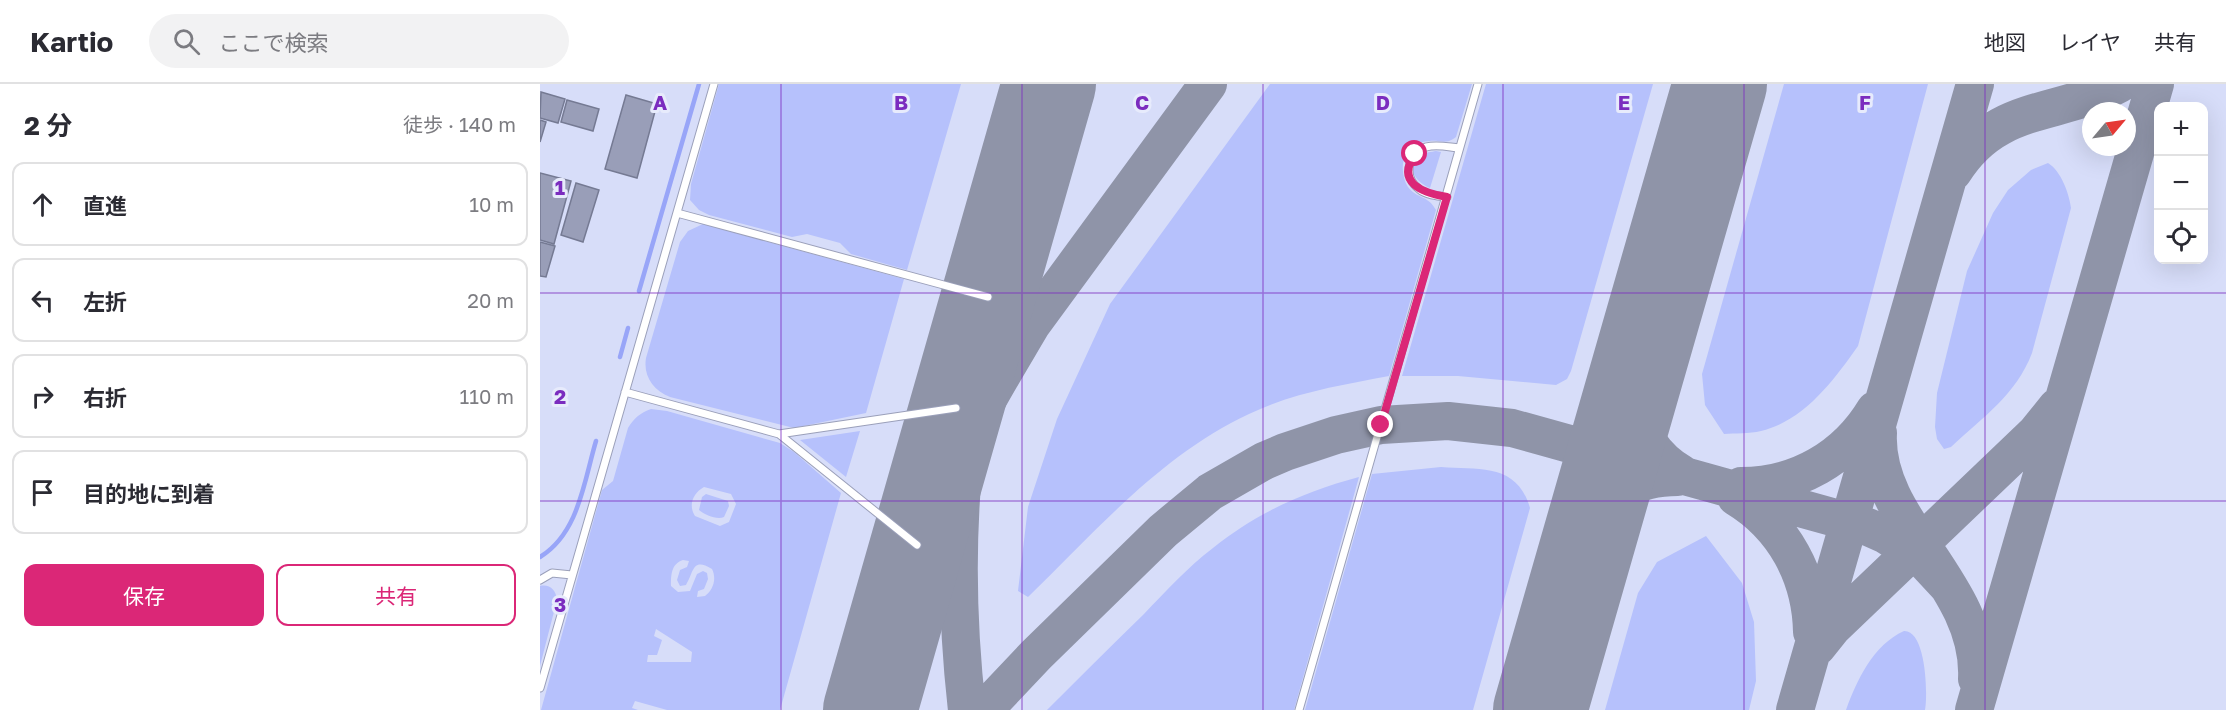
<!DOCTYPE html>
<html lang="ja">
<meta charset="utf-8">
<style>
body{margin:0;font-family:"Golos Text","Noto Sans JP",sans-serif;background:#f2f2f3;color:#2b2b33}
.controls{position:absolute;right:18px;top:18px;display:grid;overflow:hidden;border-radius:12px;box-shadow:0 6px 24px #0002}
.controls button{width:54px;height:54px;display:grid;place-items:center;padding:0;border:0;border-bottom:2px solid #e1e1e2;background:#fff;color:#2b2b33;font:30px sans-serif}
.compass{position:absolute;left:1542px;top:18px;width:54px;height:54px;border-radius:50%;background:#fff;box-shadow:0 6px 24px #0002;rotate:61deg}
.stop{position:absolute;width:18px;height:18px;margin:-14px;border:4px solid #db2777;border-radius:50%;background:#fff}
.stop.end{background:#db2777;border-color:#fff;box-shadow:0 2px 6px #0008}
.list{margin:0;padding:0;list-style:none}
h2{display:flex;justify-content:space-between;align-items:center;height:78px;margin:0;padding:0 24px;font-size:26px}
h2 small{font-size:20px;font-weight:400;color:#7c7c81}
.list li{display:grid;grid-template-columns:39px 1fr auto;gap:18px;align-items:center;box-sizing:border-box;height:84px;margin:0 12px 12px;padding:0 12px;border:2px solid #e1e1e2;border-radius:12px}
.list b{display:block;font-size:22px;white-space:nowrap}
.list em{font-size:20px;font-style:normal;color:#7c7c81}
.actions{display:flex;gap:12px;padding:18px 24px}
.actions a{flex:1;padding:14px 0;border:2px solid #db2777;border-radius:12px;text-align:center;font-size:21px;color:#db2777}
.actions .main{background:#db2777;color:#fff}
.icon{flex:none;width:33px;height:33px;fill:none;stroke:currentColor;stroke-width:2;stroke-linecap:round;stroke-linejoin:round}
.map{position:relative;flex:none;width:1686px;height:626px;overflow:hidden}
header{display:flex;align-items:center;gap:36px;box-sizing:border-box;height:84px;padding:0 30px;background:#fff;border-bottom:2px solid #e1e1e2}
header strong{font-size:28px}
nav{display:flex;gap:33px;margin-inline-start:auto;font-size:21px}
.search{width:420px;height:54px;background:#f2f2f3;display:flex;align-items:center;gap:15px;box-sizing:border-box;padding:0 21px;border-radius:33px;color:#7c7c81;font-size:22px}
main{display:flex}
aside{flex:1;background:#fff}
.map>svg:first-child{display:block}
.green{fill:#b6c1fc;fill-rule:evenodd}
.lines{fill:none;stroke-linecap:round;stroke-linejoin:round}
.stream{stroke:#98a5f8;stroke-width:4.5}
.taxiway{stroke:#8f94a8;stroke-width:38}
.runway{stroke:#8f94a8;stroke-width:94}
.building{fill:#999eb8;stroke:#757a93;stroke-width:1.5}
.lane-casing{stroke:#9ba0ba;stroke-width:9}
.lane{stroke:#fff;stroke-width:7}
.route{stroke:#db2777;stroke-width:8}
.grid{fill:none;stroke:#7b2cbf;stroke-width:1.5;stroke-opacity:0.55}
.grid-label{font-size:20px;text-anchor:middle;font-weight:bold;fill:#7b2cbf;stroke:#e7ebfc;stroke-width:6;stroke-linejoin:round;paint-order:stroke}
</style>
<header>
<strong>Kartio</strong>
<div class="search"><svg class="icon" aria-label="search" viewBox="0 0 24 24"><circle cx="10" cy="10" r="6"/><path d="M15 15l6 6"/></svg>ここで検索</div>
<nav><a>地図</a><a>レイヤ</a><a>共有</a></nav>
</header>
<main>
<aside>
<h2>2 分<small>徒歩 · 140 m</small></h2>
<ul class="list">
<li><svg class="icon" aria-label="ahead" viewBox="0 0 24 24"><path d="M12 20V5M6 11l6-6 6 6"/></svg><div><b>直進</b></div><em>10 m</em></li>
<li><svg class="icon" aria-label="left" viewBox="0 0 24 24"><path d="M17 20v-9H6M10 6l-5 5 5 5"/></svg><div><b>左折</b></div><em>20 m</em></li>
<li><svg class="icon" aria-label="right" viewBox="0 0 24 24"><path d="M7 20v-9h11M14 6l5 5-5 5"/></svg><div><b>右折</b></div><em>110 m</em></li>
<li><svg class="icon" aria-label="arrive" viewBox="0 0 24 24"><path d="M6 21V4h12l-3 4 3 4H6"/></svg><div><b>目的地に到着</b></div></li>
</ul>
<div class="actions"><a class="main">保存</a><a>共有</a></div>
</aside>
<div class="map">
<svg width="1686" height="626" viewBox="0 0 1686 626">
<rect width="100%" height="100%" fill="#d7ddf9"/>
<path class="green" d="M179,0H421L367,186L311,170L300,159L267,150L252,153L169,131L159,126L150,116L151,100Z
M730,0H932L916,53C906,61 901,56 890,57C877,57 865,68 863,80C862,88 864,97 868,103C877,115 888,111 896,126L849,292C802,301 752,309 709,330C621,371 556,447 488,513L478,507L488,423L517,335L570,220Z
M946,0H1113L1031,287L1027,295L1016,301L918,292H862Z
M1244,0H1388L1318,262C1294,296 1264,337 1221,347C1209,350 1195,349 1184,350L1165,321L1162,290Z
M896,67L901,68L890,104C876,99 863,81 881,71C885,68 892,68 896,67Z
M1508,79C1521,87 1529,109 1531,124L1492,269C1476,311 1443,333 1411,363L1404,365L1397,355L1395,343L1397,309L1427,187L1453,129L1468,106L1491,86Z
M163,140L364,195L326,329L254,344L130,313C113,306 103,292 106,274L140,158L148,147Z
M111,325L127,327L240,359L254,368L301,409L240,626H127L95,617L92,624L98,626H1L62,406L73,397L88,344C94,334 100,329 111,325ZM164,403L191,410L196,420L189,438L180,442L155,432C148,421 153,409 164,403ZM143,476L149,477L147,483L140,486L137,496L140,502L146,501C154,488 152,473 172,485C177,495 173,506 165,512L157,513L158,507L164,505L168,495L167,489L163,487L157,490L150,507L138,508L131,502C131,491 131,480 143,476ZM116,545L152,568L151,578H107L108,571H117L122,556L114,552Z
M320,347L306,393L260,356Z
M901,383C940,386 977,379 990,424L933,626H765L832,390Z
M819,393L754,626H507C539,594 571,562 604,530C626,507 648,483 673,464C716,429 766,407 819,393Z
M166,410L188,417L189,422L184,433C177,436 165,431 159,426L162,413Z
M1166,452L1202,499L1214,538L1216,597L1209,626H1065L1098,509L1117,478Z
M0,502C10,500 16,506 17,516L0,582Z
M1364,547C1386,546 1388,610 1385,626H1306C1317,596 1333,561 1364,547Z"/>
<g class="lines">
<path class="stream" d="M99,207L159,0
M80,273L88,244
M0,473C39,449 44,397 56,357"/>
<path class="taxiway" d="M1413,88C1456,19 1517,33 1579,0
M1099,283C1097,294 1095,305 1095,316C1095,347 1116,375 1142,390
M430,328L461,168
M1338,349C1333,438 1442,500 1437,595
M423,388C416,467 418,547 427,626
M1201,402C1257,402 1306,374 1335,326
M1196,413C1244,442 1271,492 1272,548
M1050,453C1069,411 1091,393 1138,393
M357,533C381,463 406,393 441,328C457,298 475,269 492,240L668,0
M1277,563L1293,543L1496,349L1517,323
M444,626L496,571L623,447L670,408L724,377L745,368L796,351L841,341L908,337L972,344L1227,415L1328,443L1346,451L1382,474L1408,502
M1255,626L1435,0
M1434,626L1615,0"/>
<path class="runway" d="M330,626L509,0
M1000,626L1180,0"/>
</g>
<path class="building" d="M1,8L25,15L18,39L0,34Z
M86,11L117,20L97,94L65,85Z
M27,16L59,25L53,47L21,38Z
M0,36L6,38L0,58Z
M0,89L31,97L14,160L0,156Z
M36,99L59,106L43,158L21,151Z
M0,158L15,162L6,193L0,192Z"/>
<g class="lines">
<defs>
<path id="lane" d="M907,113C897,112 886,111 879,105C863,93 867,70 886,63C897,60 908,63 919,64
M137,129L448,213
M85,308L239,350L416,324
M239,350L377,461
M0,496L12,489L32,491
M0,604L174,0
M759,626L938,0"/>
</defs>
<use href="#lane" class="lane-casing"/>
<use href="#lane" class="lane"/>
</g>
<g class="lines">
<path class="route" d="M841,341L907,113C883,109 855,99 875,70"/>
</g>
<path class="grid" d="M241,0V626M482,0V626M723,0V626M963,0V626M1204,0V626M1445,0V626M0,209H1686M0,417H1686"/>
<g class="grid-label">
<text x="120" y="26">A</text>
<text x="361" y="26">B</text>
<text x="602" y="26">C</text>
<text x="843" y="26">D</text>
<text x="1084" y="26">E</text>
<text x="1325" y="26">F</text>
<text x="20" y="111">1</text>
<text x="20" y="320">2</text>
<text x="20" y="528">3</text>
</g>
</svg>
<div class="controls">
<button>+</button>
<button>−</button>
<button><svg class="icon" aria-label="locate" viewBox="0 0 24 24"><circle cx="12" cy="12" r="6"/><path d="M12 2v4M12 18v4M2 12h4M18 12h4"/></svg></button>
</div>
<svg class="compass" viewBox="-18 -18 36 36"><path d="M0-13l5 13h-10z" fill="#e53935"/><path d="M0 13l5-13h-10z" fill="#7c7c81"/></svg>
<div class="stop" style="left:875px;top:70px"></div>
<div class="stop end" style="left:841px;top:341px"></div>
</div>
</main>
